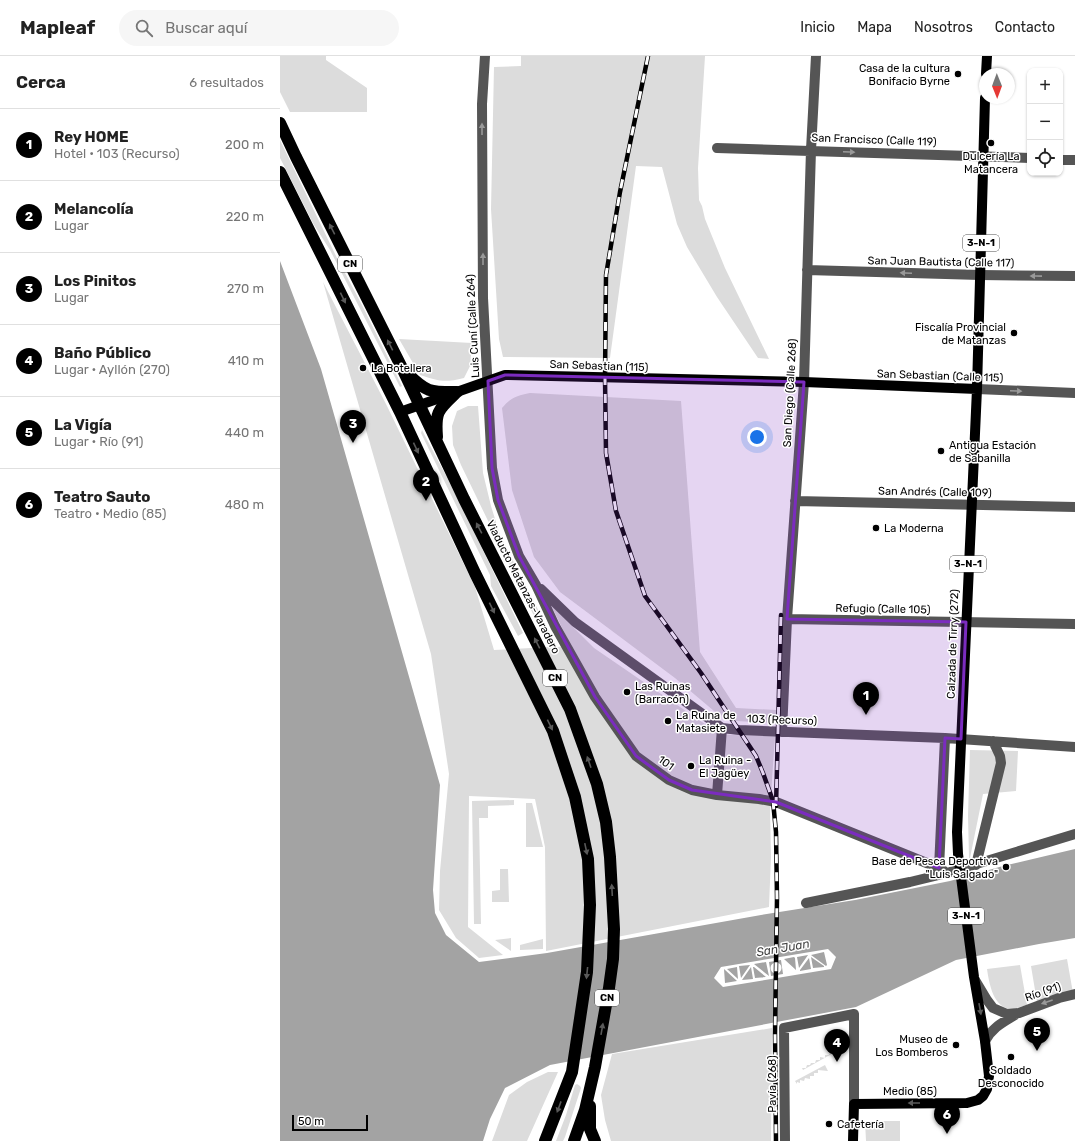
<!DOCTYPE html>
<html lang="es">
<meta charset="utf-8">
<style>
body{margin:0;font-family:Rubik,sans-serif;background:#f6f6f6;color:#222}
.controls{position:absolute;right:12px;top:12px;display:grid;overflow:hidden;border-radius:8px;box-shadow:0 1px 3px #0004}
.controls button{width:36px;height:36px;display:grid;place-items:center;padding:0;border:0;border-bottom:1px solid #e0e0e0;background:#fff;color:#222;font:20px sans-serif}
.compass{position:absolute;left:699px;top:12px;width:36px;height:36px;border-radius:50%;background:#fff;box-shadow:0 1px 3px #0004;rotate:179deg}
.scale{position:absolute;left:12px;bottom:10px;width:76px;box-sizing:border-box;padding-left:4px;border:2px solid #000;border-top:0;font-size:11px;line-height:14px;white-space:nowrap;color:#000;-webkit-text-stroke:3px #fff;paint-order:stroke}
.you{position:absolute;left:477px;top:381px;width:14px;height:14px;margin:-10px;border:3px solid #fff;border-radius:50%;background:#1a73e8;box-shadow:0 0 0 6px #1a73e833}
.badge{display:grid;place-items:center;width:26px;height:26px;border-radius:50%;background:#000;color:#fff;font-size:13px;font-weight:700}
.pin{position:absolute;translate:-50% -33px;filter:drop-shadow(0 1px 2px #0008)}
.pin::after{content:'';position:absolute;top:21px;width:14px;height:12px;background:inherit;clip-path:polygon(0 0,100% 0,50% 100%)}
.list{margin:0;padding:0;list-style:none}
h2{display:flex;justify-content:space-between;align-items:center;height:52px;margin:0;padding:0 16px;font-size:17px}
h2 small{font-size:13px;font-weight:400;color:#767676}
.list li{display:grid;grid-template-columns:26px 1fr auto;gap:12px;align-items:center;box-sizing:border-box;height:72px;padding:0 16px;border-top:1px solid #e0e0e0}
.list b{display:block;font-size:15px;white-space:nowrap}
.list p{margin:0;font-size:13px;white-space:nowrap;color:#767676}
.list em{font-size:13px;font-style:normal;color:#767676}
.icon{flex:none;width:22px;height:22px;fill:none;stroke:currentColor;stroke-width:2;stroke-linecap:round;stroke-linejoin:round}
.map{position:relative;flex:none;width:795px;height:1085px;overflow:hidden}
header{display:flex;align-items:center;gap:24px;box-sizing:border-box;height:56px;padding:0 20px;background:#fff;border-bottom:1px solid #e0e0e0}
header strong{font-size:19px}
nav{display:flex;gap:22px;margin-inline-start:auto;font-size:14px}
.search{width:280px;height:36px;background:#f6f6f6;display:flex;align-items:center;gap:10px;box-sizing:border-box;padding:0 14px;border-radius:22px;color:#767676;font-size:15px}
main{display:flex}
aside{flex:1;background:#fff}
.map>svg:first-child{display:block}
.green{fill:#dcdcdc}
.water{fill:#a3a3a3}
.pier{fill:#fff;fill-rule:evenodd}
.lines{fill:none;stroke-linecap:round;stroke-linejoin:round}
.minor{stroke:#555;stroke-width:10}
.major{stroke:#000;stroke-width:10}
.highway{stroke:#000;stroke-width:12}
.rail-casing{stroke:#000;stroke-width:4.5}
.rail{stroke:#fff;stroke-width:3;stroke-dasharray:9;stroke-linecap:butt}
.oneway{fill:#999}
.oneway2{fill:#595959}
.marked{fill:#7b2cbf;fill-opacity:0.2;stroke:#7b2cbf;stroke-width:3;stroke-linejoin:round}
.poi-dot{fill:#000;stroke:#fff;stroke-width:1.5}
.labels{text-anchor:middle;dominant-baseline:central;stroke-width:3;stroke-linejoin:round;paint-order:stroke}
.shield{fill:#fff;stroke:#4c4c4c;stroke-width:1}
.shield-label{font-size:10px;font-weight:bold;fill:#000}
.poi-label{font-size:11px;fill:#000;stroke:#fff;text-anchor:start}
.street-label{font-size:11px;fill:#000;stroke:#fff}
.water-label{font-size:12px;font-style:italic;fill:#444;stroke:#fff}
</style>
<header>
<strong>Mapleaf</strong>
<div class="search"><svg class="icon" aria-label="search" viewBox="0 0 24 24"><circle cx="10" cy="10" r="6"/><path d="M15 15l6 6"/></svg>Buscar aquí</div>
<nav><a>Inicio</a><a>Mapa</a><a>Nosotros</a><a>Contacto</a></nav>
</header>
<main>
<aside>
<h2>Cerca<small>6 resultados</small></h2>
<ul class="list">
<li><span class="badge">1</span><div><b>Rey HOME</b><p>Hotel · 103 (Recurso)</p></div><em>200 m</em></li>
<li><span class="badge">2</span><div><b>Melancolía</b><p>Lugar</p></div><em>220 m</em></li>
<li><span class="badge">3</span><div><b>Los Pinitos</b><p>Lugar</p></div><em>270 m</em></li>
<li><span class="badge">4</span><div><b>Baño Público</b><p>Lugar · Ayllón (270)</p></div><em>410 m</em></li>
<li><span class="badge">5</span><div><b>La Vigía</b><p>Lugar · Río (91)</p></div><em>440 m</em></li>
<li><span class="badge">6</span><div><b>Teatro Sauto</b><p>Teatro · Medio (85)</p></div><em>480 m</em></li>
</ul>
</aside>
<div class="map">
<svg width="795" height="1085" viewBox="0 0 795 1085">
<rect width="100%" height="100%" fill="#fff"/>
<path class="green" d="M0,0H46V4L87,32V56H10L0,36Z
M241,0H425L418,112L419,144L422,150L425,163L445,212L489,303L478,302L437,241L407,191L397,168L382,111L356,110L330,302L223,301L219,283L211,153L214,11L241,10Z
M0,84L56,200L82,249L122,330L120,331L50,194L34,169L0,102Z
M43,226L106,348L195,531L214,594L269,591L181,409L173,389L172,370L177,355L188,350H198L203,417L211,450L220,479L277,591L291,590L271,549L314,592L438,677L451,679L495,680L490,753L491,801L489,851L266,895L265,791L255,743L189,740L188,871L223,899L199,902L176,882L159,854L160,815L169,718L151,598Z
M119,283L192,287L190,310L184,322C164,327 159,325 140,319Z
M250,337L401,345L420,596L456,652L496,654V667L456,665L446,662L434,655L395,622L280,536L254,501L232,434L222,352C231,341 237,340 250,337Z
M142,374L174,435L243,577L238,580L211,530L210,519L141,377Z
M690,694L738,695L736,735L703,738L690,802H689L688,760Z
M234,744V749L208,750V762H199L201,868H194L192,745Z
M246,747H252L263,791H246Z
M220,813H228L229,846H212V835L220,834Z
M231,882V895L215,884Z
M263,883V893L240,894V889Z
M787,903L793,937L757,946L751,910Z
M740,909L747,949C742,950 736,953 732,953C713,953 709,926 707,913Z
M492,972L491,1085H331L325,1064L321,1039L332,998Z
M553,990L557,995L523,1014L522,1012H526L527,1009H530L531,1007H535L536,1004H540V1001L545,1002V999H549Z
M545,1009L548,1015L538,1014V1017H534V1020H530V1023L525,1022L524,1025L520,1024V1027L517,1026V1028L515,1025Z
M268,1016H278L247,1085H212L229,1039L247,1026Z
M297,1028L300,1030L301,1032L285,1081L283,1085H276L286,1059L295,1029Z
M585,1065H620V1085H586Z"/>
<path class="water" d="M0,205L41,313L160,729L153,834L155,857L166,879L199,906L267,897L481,859L575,844L670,825L723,810L795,793V882L759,888L676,904L576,951L270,1009L225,1032L210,1063L203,1085H0Z"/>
<path class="pier" d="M548,893L556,901L551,913L443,931L434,922L441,911ZM544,896L547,909L546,910L531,899ZM528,899L519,912L517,901ZM514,901L515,902L516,914L504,903ZM531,901L544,910V911L533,912ZM529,902L531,913L520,915V914ZM501,904L503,918L491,920L489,906ZM486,906L489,920L474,908ZM470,909L461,922L459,910ZM457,911L458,923L447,913ZM471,911L473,923L462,924ZM473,911H474L486,921L475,922ZM444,913L457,925L445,927Z
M490.5 912a5.5 5.5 0 1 1 11 0a5.5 5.5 0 1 1-11 0Z"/>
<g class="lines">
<path class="minor" d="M205,0L202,48L203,242L212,412L218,444L239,500L256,529L275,570L315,641L356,700L389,724L412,734L437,739L479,743L496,746L659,812
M437,92L750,102
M780,104H795
M527,214L700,219L795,220
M697,333L795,337
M515,445L795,451
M261,533L295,566L442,672L459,674L665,682L795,691
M507,563L795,568
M502,676L507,563L524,326L531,94L536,0
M437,739L442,672
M696,809L721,707L720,700L713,685
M664,815L659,812L665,682
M526,847L630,826L667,817L795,778
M695,924L707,944L713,952L727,958L739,957L779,942L795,938
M705,985C713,971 722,967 735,959
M505,1085L504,972L574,958V1048"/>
<path class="major" d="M706,18L707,0
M120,356L225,319L524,326L697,333
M573,1085L574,1048L687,1047L698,1044L703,1040L707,1033L709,1020L705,985L694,921L678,798L677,776L697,333L705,42"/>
<path class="highway" d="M0,67L16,101L122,312L184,443L290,653L317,728L326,766L330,801L334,873L333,903L329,932L315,1011L305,1054L294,1085
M0,116L120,356L195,517L273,675L295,741L308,803L310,849L307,916L292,1016L265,1085
M128,318C147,337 151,336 177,336
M157,381C155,355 158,354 177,336
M310,1050V1073L315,1085"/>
<defs>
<path id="rail" d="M368,0L340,136L326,219L325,322L326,397L336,455L365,540L421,617L476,700L483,717L493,745L496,776L497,842L495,978L496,1085
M496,750L501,559"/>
</defs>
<use href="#rail" class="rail-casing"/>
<use href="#rail" class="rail"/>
</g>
<defs><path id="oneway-solid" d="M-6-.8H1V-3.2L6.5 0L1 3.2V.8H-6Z"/></defs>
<g class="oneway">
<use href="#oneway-solid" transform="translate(202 73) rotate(-90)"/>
<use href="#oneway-solid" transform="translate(569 96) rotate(2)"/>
<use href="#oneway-solid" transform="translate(203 203) rotate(-90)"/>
<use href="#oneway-solid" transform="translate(626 217) rotate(-178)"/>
<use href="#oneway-solid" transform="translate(756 220) rotate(-179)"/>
<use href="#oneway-solid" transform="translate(736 335) rotate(3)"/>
<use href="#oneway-solid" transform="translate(767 946) rotate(161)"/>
</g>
<g class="oneway2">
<use href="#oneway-solid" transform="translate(52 173) rotate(-117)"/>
<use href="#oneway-solid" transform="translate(63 242) rotate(64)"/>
<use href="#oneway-solid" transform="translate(110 289) rotate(-117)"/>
<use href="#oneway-solid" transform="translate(136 392) rotate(65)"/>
<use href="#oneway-solid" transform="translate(199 472) rotate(-118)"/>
<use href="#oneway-solid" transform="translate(212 552) rotate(64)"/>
<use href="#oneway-solid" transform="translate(257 587) rotate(-117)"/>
<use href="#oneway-solid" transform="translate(270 669) rotate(64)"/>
<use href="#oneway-solid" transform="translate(309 706) rotate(-109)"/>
<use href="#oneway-solid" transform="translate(306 793) rotate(78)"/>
<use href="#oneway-solid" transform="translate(332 834) rotate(-93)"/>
<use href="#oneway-solid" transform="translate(307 917) rotate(96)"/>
<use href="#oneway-solid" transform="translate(700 953) rotate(80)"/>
<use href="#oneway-solid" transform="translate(322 973) rotate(-80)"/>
<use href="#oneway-solid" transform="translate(634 1047) rotate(-180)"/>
<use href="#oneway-solid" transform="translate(279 1051) rotate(110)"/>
</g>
<path class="marked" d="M225,319L524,326L507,563L686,566L681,683L665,682L659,812L496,746L412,734L389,724L356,700L315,641L239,500L218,444L212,412L208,325Z"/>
<g class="poi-dot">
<circle cx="678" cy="18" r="4"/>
<circle cx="711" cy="87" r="4"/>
<circle cx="734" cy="277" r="4"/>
<circle cx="83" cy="312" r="4"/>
<circle cx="661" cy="395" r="4"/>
<circle cx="596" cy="472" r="4"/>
<circle cx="347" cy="636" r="4"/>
<circle cx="388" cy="665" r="4"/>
<circle cx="411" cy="710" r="4"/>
<circle cx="726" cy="811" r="4"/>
<circle cx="676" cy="989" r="4"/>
<circle cx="731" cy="1001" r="4"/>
<circle cx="549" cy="1068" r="4"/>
</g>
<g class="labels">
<g class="shield">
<rect x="683" y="179" width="36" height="16" rx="3"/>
<rect x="58" y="200" width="24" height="16" rx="3"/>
<rect x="670" y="500" width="36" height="16" rx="3"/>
<rect x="263" y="614" width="24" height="16" rx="3"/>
<rect x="668" y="852" width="36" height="16" rx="3"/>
<rect x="315" y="934" width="24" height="16" rx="3"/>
</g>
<g class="shield-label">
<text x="701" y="187">3-N-1</text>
<text x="70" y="208">CN</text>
<text x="688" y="508">3-N-1</text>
<text x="275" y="622">CN</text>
<text x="686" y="860">3-N-1</text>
<text x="327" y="942">CN</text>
</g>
<g class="poi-label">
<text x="670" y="12" text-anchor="end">Casa de la cultura<tspan x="670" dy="13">Bonifacio Byrne</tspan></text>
<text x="711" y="100" text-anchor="middle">Dulcería La<tspan x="711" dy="13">Matancera</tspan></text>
<text x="726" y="271" text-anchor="end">Fiscalía Provincial<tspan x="726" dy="13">de Matanzas</tspan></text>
<text x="91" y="312">La Botellera</text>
<text x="669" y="389">Antigua Estación<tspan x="669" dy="13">de Sabanilla</tspan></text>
<text x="604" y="472">La Moderna</text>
<text x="355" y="630">Las Ruinas<tspan x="355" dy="13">(Barracón)</tspan></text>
<text x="396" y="659">La Ruina de<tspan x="396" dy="13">Matasiete</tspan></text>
<text x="419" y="704">La Ruina -<tspan x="419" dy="13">El Jagüey</tspan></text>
<text x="718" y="805" text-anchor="end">Base de Pesca Deportiva<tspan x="718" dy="13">"Luis Salgado"</tspan></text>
<text x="668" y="983" text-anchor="end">Museo de<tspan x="668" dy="13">Los Bomberos</tspan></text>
<text x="731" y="1014" text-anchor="middle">Soldado<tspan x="731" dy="13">Desconocido</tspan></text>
<text x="557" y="1068">Cafetería</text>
</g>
<g class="street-label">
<text transform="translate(594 84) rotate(2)">San Francisco (Calle 119)</text>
<text transform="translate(661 206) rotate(1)">San Juan Bautista (Calle 117)</text>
<text transform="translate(193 270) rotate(-93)">Luis Cuní (Calle 264)</text>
<text transform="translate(319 310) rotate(2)">San Sebastian (115)</text>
<text transform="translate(660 320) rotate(2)">San Sebastian (Calle 115)</text>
<text transform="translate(510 337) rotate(-87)">San Diego (Calle 268)</text>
<text transform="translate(655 436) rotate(1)">San Andrés (Calle 109)</text>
<text transform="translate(243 531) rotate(63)">Viaducto Matanzas-Varadero</text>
<text transform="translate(603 553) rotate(1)">Refugio (Calle 105)</text>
<text transform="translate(673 588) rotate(-88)">Calzada de Tirry (272)</text>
<text transform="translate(502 664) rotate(2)">103 (Recurso)</text>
<text transform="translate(386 707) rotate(36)">101</text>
<text transform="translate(763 936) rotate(-19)">Río (91)</text>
<text transform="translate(492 1028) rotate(-90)">Pavía (268)</text>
<text x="630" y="1035">Medio (85)</text>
</g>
<g class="water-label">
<text transform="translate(503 892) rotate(-10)">San Juan</text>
</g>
</g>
</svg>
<div class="controls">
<button>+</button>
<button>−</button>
<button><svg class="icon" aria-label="locate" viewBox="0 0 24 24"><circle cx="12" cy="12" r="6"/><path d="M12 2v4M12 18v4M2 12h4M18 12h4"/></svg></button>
</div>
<svg class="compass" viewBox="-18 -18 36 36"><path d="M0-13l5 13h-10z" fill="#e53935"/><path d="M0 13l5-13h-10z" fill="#767676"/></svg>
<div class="scale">50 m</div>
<div class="you"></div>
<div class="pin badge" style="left:586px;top:659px">1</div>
<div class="pin badge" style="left:146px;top:445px">2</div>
<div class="pin badge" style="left:73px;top:387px">3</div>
<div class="pin badge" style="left:557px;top:1006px">4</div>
<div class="pin badge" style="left:757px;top:995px">5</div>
<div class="pin badge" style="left:667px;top:1078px">6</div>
</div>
</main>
